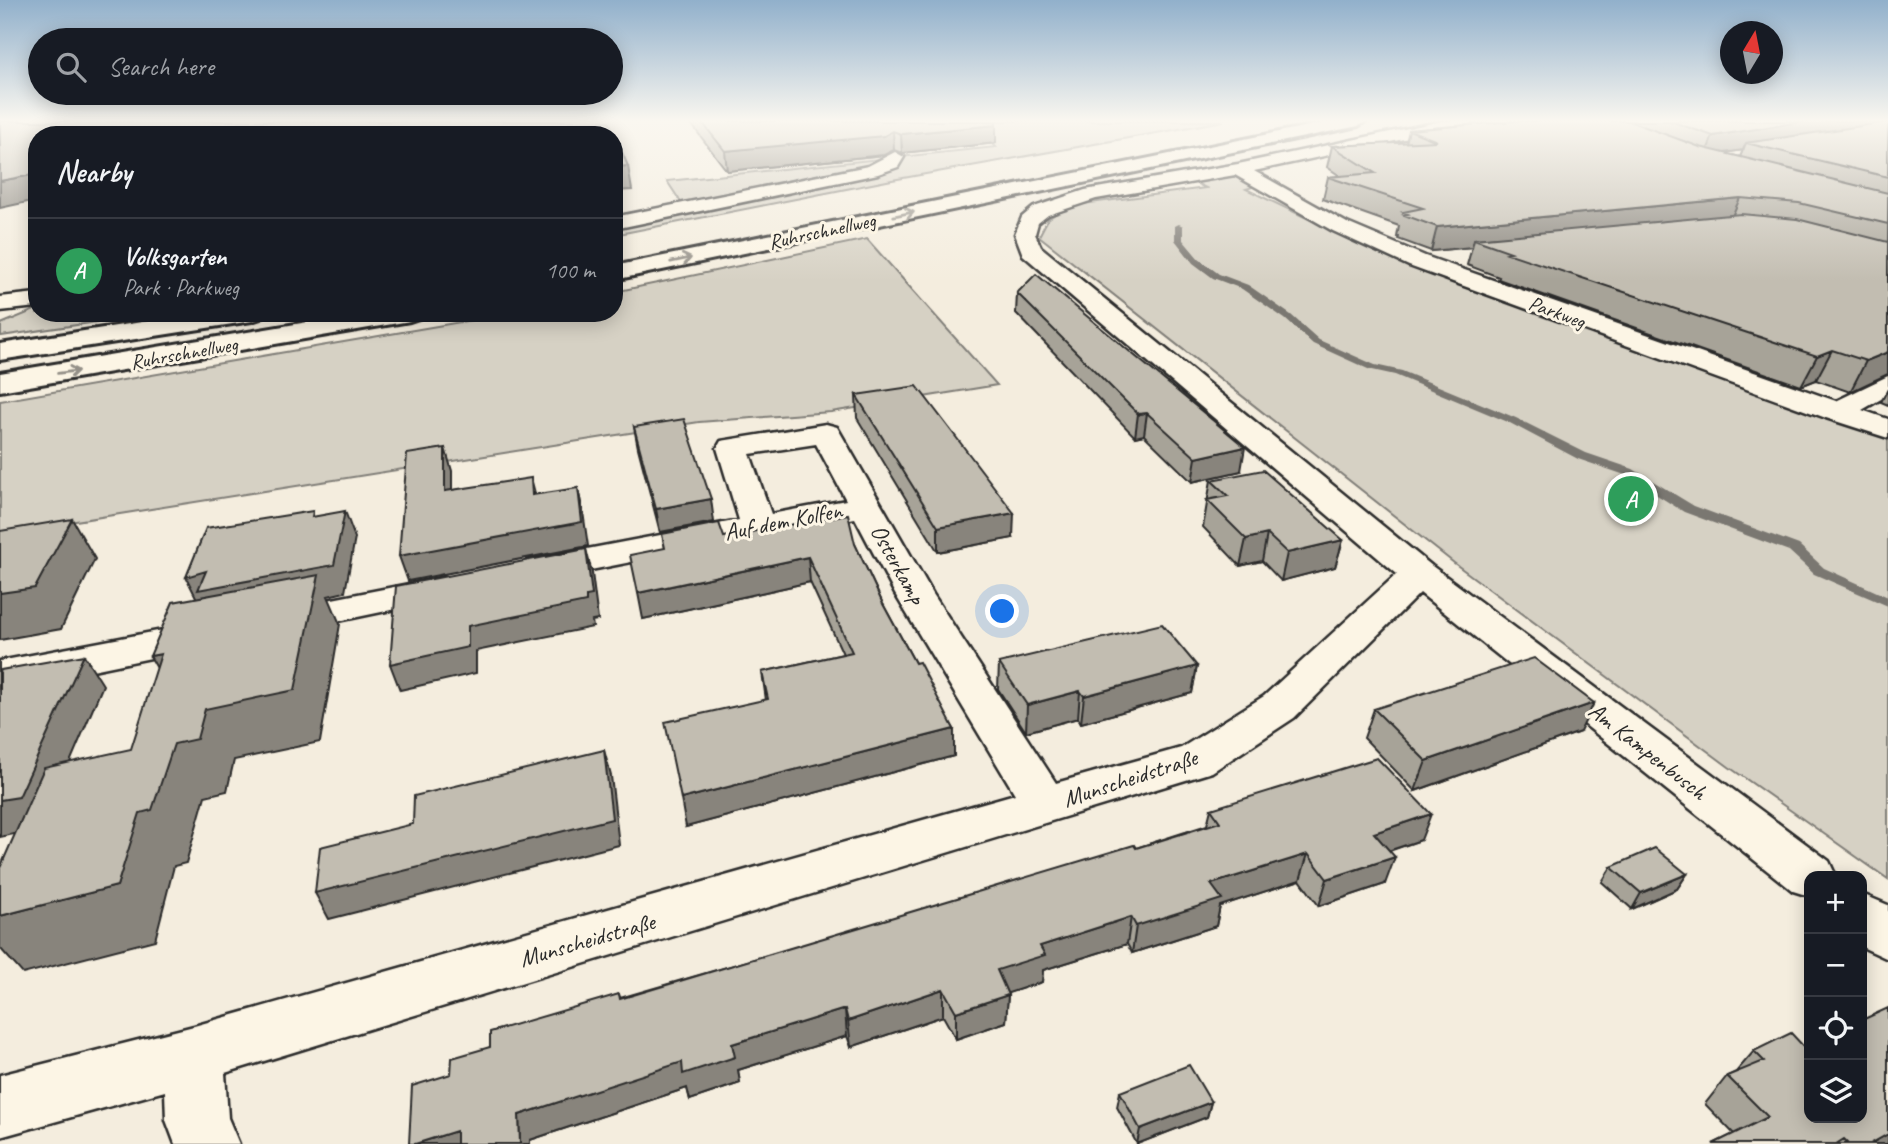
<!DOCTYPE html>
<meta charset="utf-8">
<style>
body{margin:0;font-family:Caveat,sans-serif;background:#242831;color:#f1f3f6}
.controls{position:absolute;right:21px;bottom:21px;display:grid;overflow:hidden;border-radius:14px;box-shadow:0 4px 18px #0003}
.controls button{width:63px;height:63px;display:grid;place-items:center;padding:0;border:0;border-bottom:2px solid #363941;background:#171b24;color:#f1f3f6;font:35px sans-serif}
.compass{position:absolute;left:1720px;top:21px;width:63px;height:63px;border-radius:50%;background:#171b24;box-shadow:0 4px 18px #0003;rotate:10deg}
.you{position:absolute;left:1003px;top:612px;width:24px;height:24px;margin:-18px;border:5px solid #fff;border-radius:50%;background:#1a73e8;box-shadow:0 0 0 10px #1a73e833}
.badge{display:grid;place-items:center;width:46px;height:46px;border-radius:50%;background:#2563eb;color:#fff;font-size:23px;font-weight:700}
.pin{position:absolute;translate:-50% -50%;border:4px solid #fff;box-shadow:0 2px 7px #0006}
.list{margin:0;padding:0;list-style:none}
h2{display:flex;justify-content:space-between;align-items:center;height:91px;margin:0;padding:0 28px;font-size:30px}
h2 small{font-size:23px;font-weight:400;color:#9ea1a6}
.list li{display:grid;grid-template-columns:46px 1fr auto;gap:21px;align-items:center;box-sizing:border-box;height:105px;padding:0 28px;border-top:2px solid #363941}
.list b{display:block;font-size:26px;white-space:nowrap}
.list p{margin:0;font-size:23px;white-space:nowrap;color:#9ea1a6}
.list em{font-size:23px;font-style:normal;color:#9ea1a6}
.icon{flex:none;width:38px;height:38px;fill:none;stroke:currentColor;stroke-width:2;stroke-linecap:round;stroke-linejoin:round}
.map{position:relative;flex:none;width:1888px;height:1144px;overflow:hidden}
.search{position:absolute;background:#171b24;box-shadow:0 4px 18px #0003;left:28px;top:28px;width:595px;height:77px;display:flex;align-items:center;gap:18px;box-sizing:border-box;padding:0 24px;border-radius:38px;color:#9ea1a6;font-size:26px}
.panel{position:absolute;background:#171b24;box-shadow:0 4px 18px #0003;left:28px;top:126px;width:595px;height:196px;border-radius:28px}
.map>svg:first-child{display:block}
.green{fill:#d6d1c4;stroke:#807e78;stroke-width:2}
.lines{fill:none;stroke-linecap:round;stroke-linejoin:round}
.stream{fill:#7a7771;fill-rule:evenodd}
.street-casing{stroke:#2b2b2b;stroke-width:5}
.highway-casing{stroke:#2b2b2b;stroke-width:6}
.street{fill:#fcf5e5;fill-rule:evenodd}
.highway{fill:#fcf5e5;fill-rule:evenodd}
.wall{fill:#a7a398;stroke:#2b2b2b;stroke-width:2;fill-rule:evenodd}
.shaded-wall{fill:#88847c;stroke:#2b2b2b;stroke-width:2}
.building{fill:#c2bdb1;stroke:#2b2b2b;stroke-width:2}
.oneway{stroke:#949088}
.labels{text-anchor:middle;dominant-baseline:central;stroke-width:6;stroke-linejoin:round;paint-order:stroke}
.far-street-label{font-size:21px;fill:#2b2b2b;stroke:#fcf5e5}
.street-label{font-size:24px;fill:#2b2b2b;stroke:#fcf5e5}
</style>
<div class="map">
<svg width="1888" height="1144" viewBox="0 0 1888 1144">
<rect width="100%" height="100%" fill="#f4edde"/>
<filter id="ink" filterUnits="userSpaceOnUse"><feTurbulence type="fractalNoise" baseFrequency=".0143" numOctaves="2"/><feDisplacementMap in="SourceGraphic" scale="14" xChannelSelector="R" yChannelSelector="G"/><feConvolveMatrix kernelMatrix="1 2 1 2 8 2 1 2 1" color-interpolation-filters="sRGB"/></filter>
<g filter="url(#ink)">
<path class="green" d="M971,121H1224L892,180L614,235V228L688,213L667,181L996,147Z
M1229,175L1259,185L1246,189L1367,247L1888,435V879L1729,767L1454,563L1039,236L1048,219L1067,206L1206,188L1189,180Z
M867,239L997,385L831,412L699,422L0,533V401L513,313H614V292Z
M37,309V313H159L1,336V324Z"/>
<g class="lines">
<path class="stream" d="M1179,224L1183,226V240L1199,259L1219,274L1248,285L1291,315L1319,340L1375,365L1402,371L1516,418L1586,453L1633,469L1694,506L1799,545L1824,568L1888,597V606L1814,574L1789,551L1684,512L1625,475L1578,459L1508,422L1395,375L1368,369L1313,344L1285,319L1242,289L1213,278L1193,263L1175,240V226Z"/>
<defs>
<path id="street" d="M1442,121H1473L1465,126L1254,171L1347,223L1425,256L1836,401L1888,376V395L1862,410L1888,419V438L1826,418L1409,266L1333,231L1235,175L1096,199L1048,215L1038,223L1035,234L1041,247L1432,566L1829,861L1836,876H1809V896L1793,891L1420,593L1294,718L1212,772L225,1073L228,1118L239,1144H175L166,1120L165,1091L0,1137V1075L194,1026L1015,794L895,594L855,518L540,580L527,577L522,569L527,561L540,558L739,520L717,448L721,441L826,424L837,427L933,594L1056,783L1181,748L1264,696L1397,574L1023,255L1015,234L1022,217L1034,207L1085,190L1238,164ZM816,444L846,500L771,514L750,454Z
M895,152L904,157L898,167L878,174L614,229V217L868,166Z
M37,293V307L0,311V297Z
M445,577L458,580L464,588L458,596L286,632L272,629L266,620L272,611L286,608Z
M205,622L219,626L225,635L219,644L0,689V661Z
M1862,894L1888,905V959L1862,947Z"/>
<path id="highway" d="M1333,121H1366L1358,126L614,280V266Z
M200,313H265L261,318L252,321L0,360V344Z
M362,313H423L419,318L410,321L0,391V373Z"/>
</defs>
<use href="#street" class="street-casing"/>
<use href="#highway" class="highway-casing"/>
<use href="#street" class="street"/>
<use href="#highway" class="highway"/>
</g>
<path class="wall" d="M689,121H996V143L902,153L894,150L884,155L727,171Z
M1514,121H1888V374L1850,392L1816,380L1801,386L1498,279L1499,277L1467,265L1472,247L1431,251L1398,239L1399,237H1397L1399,226L1323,199L1328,177L1340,176L1327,167L1332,146L1406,143L1409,130ZM1743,150L1740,157L1724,153Z
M1017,293L1241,471L1192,482L1144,435L1135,437L1016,313Z
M1888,389V405L1881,402Z
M856,395L1013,538L938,552L857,418Z
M634,427L714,522L660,532L638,448Z
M1211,480L1343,540L1335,567L1281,581L1262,561L1240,566L1203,527Z
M662,534L855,544L883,604L915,663L954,729V756L686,827L766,700L762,672L843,654L810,582L643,619L665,548Z
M999,663L1197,666L1192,693L1081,723L1078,718L1026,732L998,689Z
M1374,709L1580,732L1415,791L1364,738Z
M1211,809L1421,840L1389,851L1385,884L1319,906L1300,880L1220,906L1216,926L1132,953L1127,944L1043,970L1042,982L1007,993L1008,995L1006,1022L956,1039L943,1016L851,1047L847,1036L738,1070L740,1083L690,1100L687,1088L530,1140V1144H409L451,1074L490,1047L619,994L620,998L1136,848L1207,825Z
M1611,867L1687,874L1677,889L1632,909L1602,882Z
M1804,1047L1888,1144H1713L1734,1134L1705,1104L1727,1076L1736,1072L1754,1051Z
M1120,1092L1211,1102L1207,1117L1137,1144L1117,1107Z"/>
<path class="shaded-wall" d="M1805,121H1888V126L1746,143L1743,150L1705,156L1713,136Z
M996,125V143L902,153L901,134Z
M893,131L894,150L884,155L727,171L725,151Z
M628,166L632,190L614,191V167Z
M37,174V200L0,208V181Z
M1740,198L1730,221L1474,239L1472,247L1431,251L1437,227Z
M1832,350L1816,380L1801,386L1817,356Z
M1888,352V374L1850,392L1866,361Z
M1147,413L1144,435L1135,437L1138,414Z
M1245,447L1241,471L1192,482L1196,458Z
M445,448L452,471V515L445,491Z
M531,478L537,501L532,495Z
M578,488L583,512L588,546L408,581L399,556Z
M711,499L714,522L660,532L656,509Z
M345,511L355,538L345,592L328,596L340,624L320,742L234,760L227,791L205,796L186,863L174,866L155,940L23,974L0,948V916L117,886L200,605L186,577Z
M1014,513L1013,538L938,552V527Z
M72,519L95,559L61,629L0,640V593Z
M1267,534L1262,561L1240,566L1246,539Z
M1343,540L1335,567L1281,581L1287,553Z
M586,549L592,573L598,620L592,621L593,627L476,651V673L400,690L390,664L468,626Z
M808,557L810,582L643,619L638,593Z
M161,654L179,707L150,656Z
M84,655L103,685L42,828L0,837V800Z
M1197,666L1192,693L1081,723L1084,696Z
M1080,691L1078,718L1026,732L1027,705Z
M1594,703L1580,732L1415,791L1426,761Z
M954,729V756L686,827L681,799Z
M604,750L611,776L619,845L329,919L315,893Z
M1431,814L1421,840L1364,859L1374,833Z
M1308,854L1300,880L1220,906L1216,926L1132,953L1136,926L1211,884Z
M1395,857L1385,884L1319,906L1327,879Z
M1687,874L1677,889L1632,909L1641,893Z
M1131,917L1127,944L1043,970L1042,982L996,997L997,970L1040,946Z
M943,989V1016L851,1047L848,1021Z
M1008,995L1006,1022L956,1039V1012Z
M845,1009L847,1036L738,1070L740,1083L690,1100L687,1088L530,1140V1144H520L519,1115L732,1044Z
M1211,1102L1207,1117L1137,1144L1140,1129Z
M456,1131L463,1144H415Z
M1888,1134V1144H1870Z"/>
<path class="building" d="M0,121H609L628,166L614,167V135H37V174L0,181Z
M701,121H996V125L901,134L893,131L884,136L725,151Z
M1515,121H1629L1700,147L1888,193V224L1799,203L1740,198L1437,227L1404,215L1408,214L1403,212L1423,208L1328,177L1375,173L1332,146L1437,141L1409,130Z
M1670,121H1805L1713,136Z
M1888,122V177L1746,143Z
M1741,214L1797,219L1888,242V352L1866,361L1832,350L1817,356L1507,253L1511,252L1474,239Z
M1036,274L1245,447L1196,458L1147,413L1138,414L1017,293Z
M917,386L1014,513L938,527L856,395Z
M684,419L711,499L656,509L634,427Z
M445,448V491L531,478L532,495L578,488L582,522L399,556L407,454Z
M1263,470L1343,540L1287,553L1267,534L1246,539L1207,500L1228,496L1211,480Z
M313,511L312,517L345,511L334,565L198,590L206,571L186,577L206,528Z
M848,514L855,544L883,604L915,663L919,662L954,729L681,799L665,722L768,699L762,672L852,652L808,557L638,593L630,555L665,548L662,534L719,523L724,537Z
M72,519L35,588L0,593V531Z
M586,549L592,595L586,596V602L468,626V647L390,664L396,586Z
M319,575L295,690L205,709L197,739L174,744L152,810L140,813L117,886L0,916V868L44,768L131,749L161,654L150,656L173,602Z
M1162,624L1197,666L1084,696L1080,691L1027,705L999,663Z
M84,655L19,797L0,800V672L1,670Z
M1534,658L1594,703L1426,761L1374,709Z
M604,750L612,819L315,893L320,847L413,824L414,796Z
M1377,758L1431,814L1374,833L1395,857L1327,879L1308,854L1211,884L1222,899L1136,926L1131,917L1040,946L1045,955L997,970L1008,995L956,1012L943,989L848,1021L845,1009L732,1044L735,1057L683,1074L682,1062L519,1115L520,1144H456V1131L415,1144H409L412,1086L451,1074L452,1058L490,1047V1032L619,994L620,999L1134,845L1136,848L1220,822L1211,809Z
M1655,848L1687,874L1641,893L1611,867Z
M1888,1008V1134L1870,1144H1849L1844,1139L1836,1144H1713L1768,1117L1727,1076L1764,1061L1754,1051L1791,1033L1804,1047L1809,1044V1118H1862V1020Z
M1189,1065L1211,1102L1140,1129L1120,1092Z"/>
<defs><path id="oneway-shaft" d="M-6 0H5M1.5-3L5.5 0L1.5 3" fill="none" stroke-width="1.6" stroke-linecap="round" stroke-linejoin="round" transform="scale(1.75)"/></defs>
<g class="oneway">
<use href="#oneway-shaft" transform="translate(904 214) rotate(-12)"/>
<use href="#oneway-shaft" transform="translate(681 260) rotate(-12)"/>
<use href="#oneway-shaft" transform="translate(68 372) rotate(-8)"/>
</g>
</g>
<linearGradient id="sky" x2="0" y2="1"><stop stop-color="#91b0cb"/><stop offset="0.43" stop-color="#faf7f0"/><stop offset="1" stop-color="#faf7f0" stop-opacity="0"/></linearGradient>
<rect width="1888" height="281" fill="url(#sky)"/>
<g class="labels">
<g class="far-street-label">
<text transform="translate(822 231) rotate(-12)">Ruhrschnellweg</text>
<text transform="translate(1557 312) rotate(20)">Parkweg</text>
<text transform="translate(184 353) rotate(-10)">Ruhrschnellweg</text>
</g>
<g class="street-label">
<text transform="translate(783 521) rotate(-11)">Auf dem Kolfen</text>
<text transform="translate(898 564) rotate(61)">Osterkamp</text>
<text transform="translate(1648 751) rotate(38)">Am Kampenbusch</text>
<text transform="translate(1130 778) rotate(-18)">Munscheidstraße</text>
<text transform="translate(587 940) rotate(-16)">Munscheidstraße</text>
</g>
</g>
</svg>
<div class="controls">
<button>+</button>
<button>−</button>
<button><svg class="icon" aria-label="locate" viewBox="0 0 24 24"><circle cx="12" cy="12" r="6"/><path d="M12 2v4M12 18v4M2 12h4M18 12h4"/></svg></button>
<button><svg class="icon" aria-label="layers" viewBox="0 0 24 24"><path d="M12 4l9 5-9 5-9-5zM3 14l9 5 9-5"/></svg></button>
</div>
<svg class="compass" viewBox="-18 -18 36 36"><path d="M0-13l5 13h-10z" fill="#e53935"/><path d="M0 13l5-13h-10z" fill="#9ea1a6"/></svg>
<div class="you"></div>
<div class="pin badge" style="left:1631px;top:499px;background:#2e9e5b">A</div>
<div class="search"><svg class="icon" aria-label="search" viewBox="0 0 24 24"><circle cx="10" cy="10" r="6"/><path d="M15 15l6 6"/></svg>Search here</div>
<section class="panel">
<h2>Nearby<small></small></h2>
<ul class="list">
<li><span class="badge" style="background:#2e9e5b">A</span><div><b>Volksgarten</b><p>Park · Parkweg</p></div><em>100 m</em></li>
</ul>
</section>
</div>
